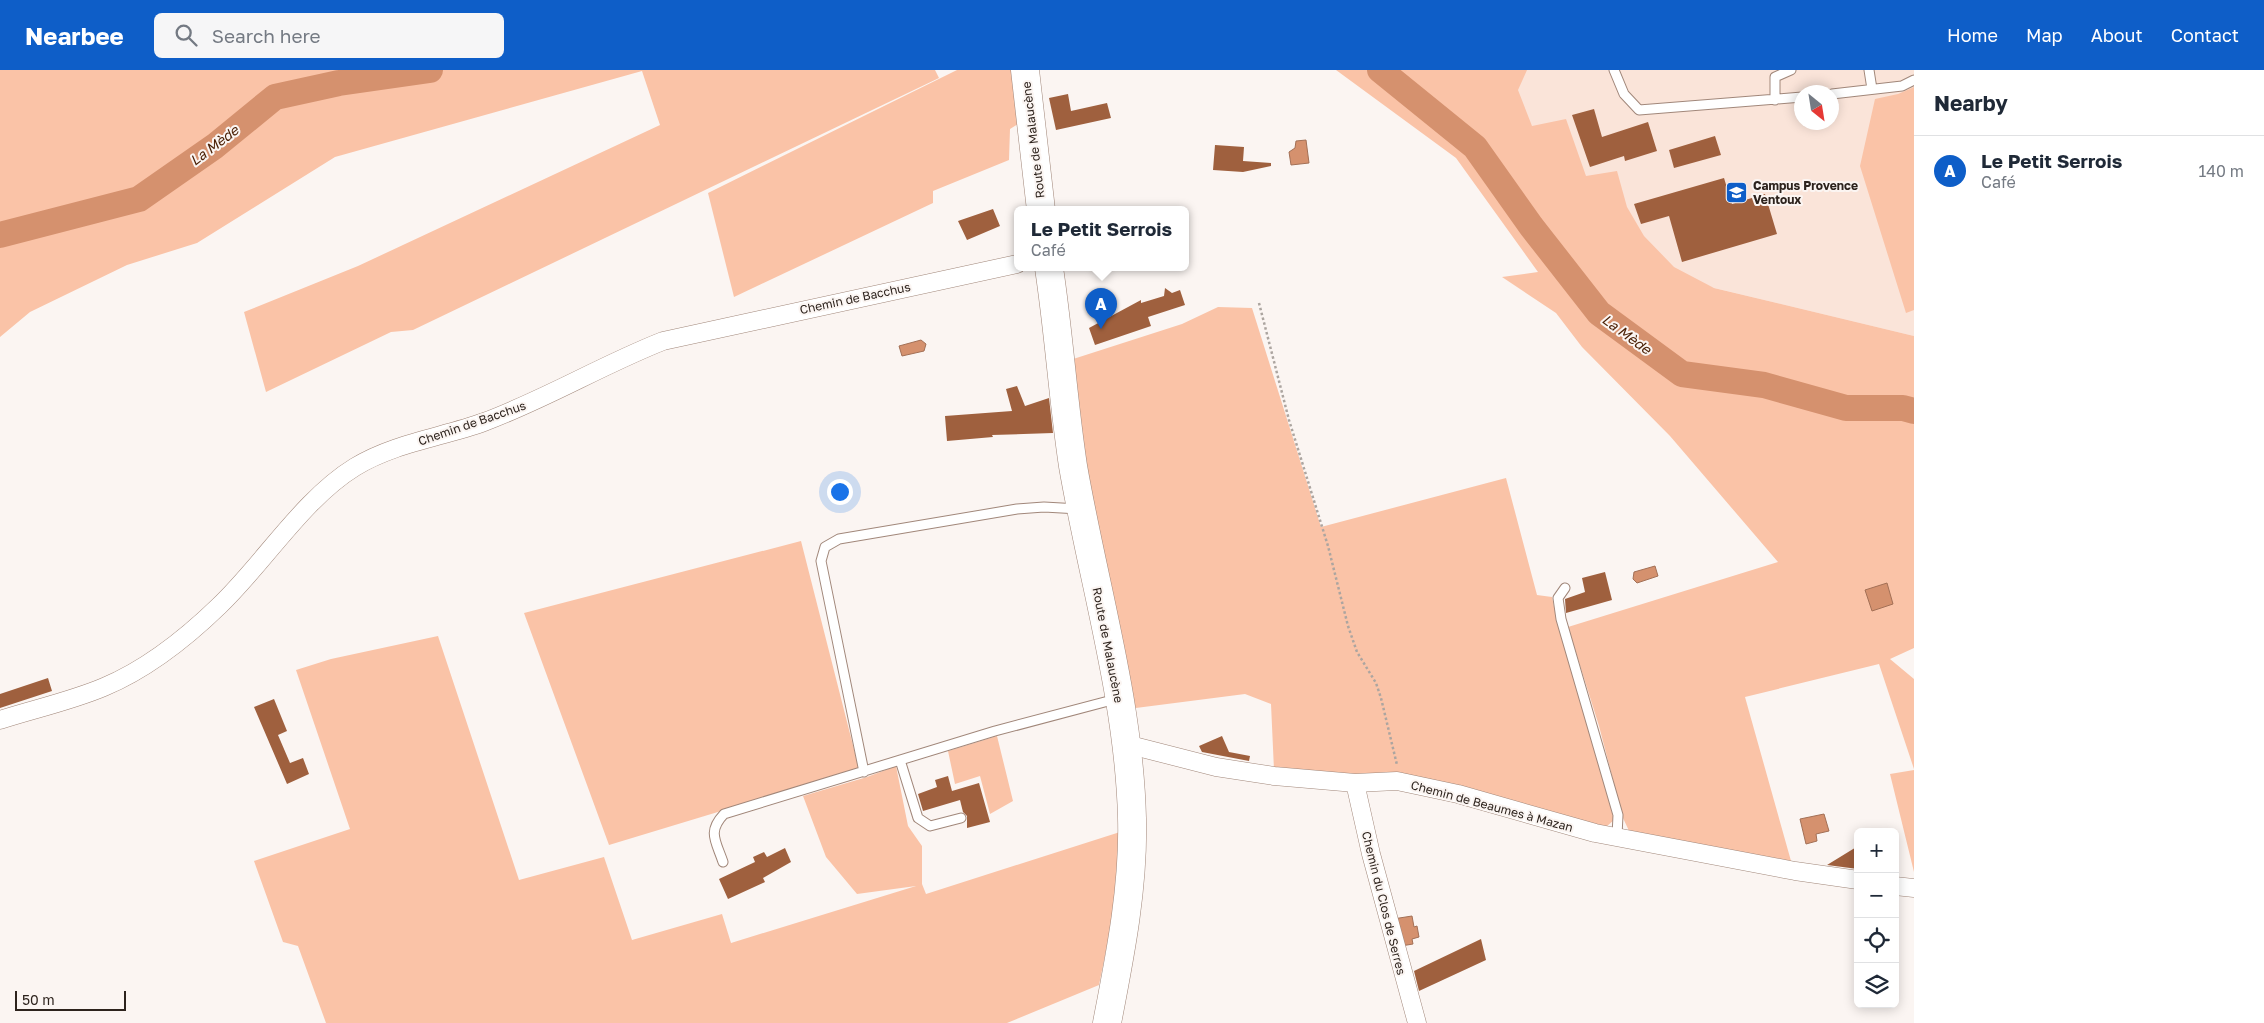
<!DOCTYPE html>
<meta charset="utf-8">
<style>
body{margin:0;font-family:"Golos Text",sans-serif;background:#f6f6f7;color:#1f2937}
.controls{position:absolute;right:15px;bottom:15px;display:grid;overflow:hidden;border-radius:8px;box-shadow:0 2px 12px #0003}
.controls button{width:45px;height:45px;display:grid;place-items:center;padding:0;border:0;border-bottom:1px solid #e0e1e3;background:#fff;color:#1f2937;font:25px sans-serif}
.compass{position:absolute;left:1794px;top:15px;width:45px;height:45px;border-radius:50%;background:#fff;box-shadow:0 2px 12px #0003;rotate:150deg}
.scale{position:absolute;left:15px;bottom:12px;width:111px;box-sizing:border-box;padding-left:5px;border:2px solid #2d231d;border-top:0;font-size:14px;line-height:18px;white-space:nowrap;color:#2d231d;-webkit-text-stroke:4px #fbf5f2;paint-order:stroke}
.you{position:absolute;left:839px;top:421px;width:18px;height:18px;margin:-12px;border:4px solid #fff;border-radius:50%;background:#1a73e8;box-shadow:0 0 0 8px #1a73e833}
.badge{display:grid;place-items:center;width:32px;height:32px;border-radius:50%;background:#0e5ec8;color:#fff;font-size:16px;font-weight:700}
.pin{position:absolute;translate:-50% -41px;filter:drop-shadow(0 1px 2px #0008)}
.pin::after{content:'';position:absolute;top:26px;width:18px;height:15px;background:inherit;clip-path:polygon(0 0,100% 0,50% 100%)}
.popup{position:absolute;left:1014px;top:136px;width:175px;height:65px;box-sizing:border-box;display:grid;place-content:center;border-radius:8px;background:#fff;filter:drop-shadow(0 1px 4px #0005);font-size:16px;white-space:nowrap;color:#747a83}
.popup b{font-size:19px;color:#1f2937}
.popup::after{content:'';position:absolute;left:50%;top:100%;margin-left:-10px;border:10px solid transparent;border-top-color:#fff}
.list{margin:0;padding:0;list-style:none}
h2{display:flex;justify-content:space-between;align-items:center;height:65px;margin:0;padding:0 20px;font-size:21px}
h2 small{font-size:16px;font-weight:400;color:#747a83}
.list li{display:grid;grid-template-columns:32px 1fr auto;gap:15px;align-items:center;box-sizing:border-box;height:70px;padding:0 20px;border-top:1px solid #e0e1e3}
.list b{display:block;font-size:19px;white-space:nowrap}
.list p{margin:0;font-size:16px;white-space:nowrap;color:#747a83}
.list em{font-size:16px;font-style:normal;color:#747a83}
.icon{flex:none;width:28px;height:28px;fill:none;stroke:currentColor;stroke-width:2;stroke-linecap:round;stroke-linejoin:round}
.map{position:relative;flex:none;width:1914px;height:953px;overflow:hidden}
header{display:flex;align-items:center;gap:30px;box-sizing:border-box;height:70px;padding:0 25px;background:#0e5ec8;color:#fff}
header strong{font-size:24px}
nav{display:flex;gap:28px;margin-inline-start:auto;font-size:18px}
.search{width:350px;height:45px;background:#f6f6f7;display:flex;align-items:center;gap:12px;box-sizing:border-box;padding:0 18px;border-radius:8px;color:#747a83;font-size:19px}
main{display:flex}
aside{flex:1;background:#fff}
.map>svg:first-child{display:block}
.built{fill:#fae4d9;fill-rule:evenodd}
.green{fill:#fac3a7}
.water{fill:#d5916e;stroke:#a37056}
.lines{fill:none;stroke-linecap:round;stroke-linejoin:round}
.river{stroke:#d5916e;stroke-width:26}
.building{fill:#9f603e}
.service-casing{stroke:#a1877a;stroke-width:11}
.minor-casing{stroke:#a1877a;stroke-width:19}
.primary-casing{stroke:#a1877a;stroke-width:29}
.path{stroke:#aca5a0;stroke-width:2.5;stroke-dasharray:2.5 2.5;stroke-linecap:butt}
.service{stroke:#fff;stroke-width:9}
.minor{stroke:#fff;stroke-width:18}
.primary{stroke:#fff;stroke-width:28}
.labels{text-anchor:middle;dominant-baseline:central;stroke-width:4;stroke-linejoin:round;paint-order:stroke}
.street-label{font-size:12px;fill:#2d231d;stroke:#fbf5f2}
.poi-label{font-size:12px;font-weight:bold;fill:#2d231d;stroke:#fbf5f2;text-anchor:start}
.water-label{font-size:14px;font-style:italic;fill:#491e03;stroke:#fbf5f2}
</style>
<header>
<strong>Nearbee</strong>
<div class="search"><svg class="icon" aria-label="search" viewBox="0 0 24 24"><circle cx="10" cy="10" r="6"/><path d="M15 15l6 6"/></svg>Search here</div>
<nav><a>Home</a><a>Map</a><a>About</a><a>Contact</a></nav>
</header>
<main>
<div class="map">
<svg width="1914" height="953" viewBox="0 0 1914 953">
<rect width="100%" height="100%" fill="#fbf5f2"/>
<path class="built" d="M1476,0H1914V266L1606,192ZM1802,22H1832V52H1802Z"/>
<path class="green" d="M0,0H935L939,8L413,260L391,262L266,322L244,242L358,196L660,55L642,1L335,87L197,173L127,195L30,242L0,267Z
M957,0H1012L1018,54L1010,59L1009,90L933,121V133L734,227L708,123Z
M1336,0H1527L1518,20L1532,56L1566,49L1586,106L1617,101L1627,137L1644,166L1674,197L1714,218L1914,266V578L1890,589L1914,609V699L1879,594L1745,627L1791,791L1630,763L1623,748L1599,656L1568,557L1778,492L1670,366L1582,277L1556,243L1502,207L1538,202L1456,88Z
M1914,17V240L1906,243L1860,96L1875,29L1898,24Z
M1218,237L1252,238L1321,457L1506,408L1537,525L1552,527L1557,551L1587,649L1614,750L1606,757L1355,707L1274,700L1271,634L1245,624L1128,639L1067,291L1182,254Z
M801,471L859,699L609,775L524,543Z
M438,566L519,810L604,787L632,870L722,844L731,873L916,816L857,824L826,787L803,726L867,707L896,696L908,756L922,776V814L926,824L1120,762L1119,817L1099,915L1007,953H326L298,876L283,872L254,791L350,759L296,600L331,589Z
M997,666L1013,731L990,744L980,706L955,714L948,681Z
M1914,700V802L1890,704Z"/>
<path class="water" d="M1306,70L1309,93L1291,95L1289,82L1295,78L1296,71Z
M921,270L926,274L924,281L902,286L899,276Z
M1655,496L1658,506L1637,513L1633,509L1634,502Z
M1887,513L1893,534L1872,541L1865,520Z
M1824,744L1829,761L1816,764L1817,771L1806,774L1800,749Z
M1412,846L1414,857L1417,856L1419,867L1412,869L1413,874L1401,876L1393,849Z"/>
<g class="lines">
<path class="river" d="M1380,0L1475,77L1531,156L1599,243L1682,304L1764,315L1846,338H1903L1914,341
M0,165L139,129L215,76L275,27L339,13L430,0"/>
</g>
<path class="building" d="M1068,24L1071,41L1107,33L1111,48L1056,60L1049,28Z
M1594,39L1602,67L1648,52L1657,81L1625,91L1624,86L1590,97L1572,45Z
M1715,66L1721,85L1674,98L1669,80Z
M1215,75L1244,77L1243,91L1271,93V96L1243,102L1213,100Z
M1724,108L1732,134L1765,124L1777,164L1682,192L1669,146L1641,154L1634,134Z
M993,139L1000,156L967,170L958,151Z
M1165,218L1172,223L1180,220L1185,235L1148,247L1151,256L1095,275L1089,258L1141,230V233L1164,226Z
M1017,316L1025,336L1049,328L1053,363L992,365L993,367L947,371L945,346L1012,341L1006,319Z
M1605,502L1612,530L1566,543L1565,529L1585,522L1582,508Z
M48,608L52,621L0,638V624Z
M274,629L287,661L278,665L290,693L303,688L309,704L287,714L254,637Z
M1222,666L1229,682L1250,686L1249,691L1202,682L1199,676Z
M948,706L952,721L979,713L990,752L967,758V746L963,742L960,730L923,741L918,724L937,717L935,710Z
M1858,776V799L1827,795Z
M785,778L791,792L763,808L765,812L728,829L719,809L755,792L753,787L764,782L767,787Z
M1481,869L1486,890L1419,921L1414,901Z"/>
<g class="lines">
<defs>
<path id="service" d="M1614,0L1624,24L1639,40L1802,27
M1869,0L1872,19
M1832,24L1902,16L1914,10
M1775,30V7L1791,0
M1565,518L1558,528L1561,549L1618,745L1617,766
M900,690L918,748L930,756L961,748
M864,702L821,491L825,477L839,469L1017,439L1044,437L1079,439
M723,792C716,771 707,762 724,744L995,661L1116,629"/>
<path id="minor" d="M0,650C34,639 71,631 104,617C147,599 186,568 219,536C264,493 303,429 355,397C394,373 443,367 484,352C546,329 602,295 663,271L1017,194
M1126,674L1216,697L1274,706L1355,713L1397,711L1458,724L1595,763L1795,801L1858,810
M1355,713L1371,784L1417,953
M1895,816L1914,818"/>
<path id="primary" d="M1025,0L1041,140
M1049,198C1059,264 1063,330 1073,396C1093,512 1129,629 1132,748C1134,816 1120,886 1107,953"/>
</defs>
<use href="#service" class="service-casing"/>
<use href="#minor" class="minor-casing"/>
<use href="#primary" class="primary-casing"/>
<path class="path" d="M1259,233L1289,350L1328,476L1348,556L1357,582L1376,613L1381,628L1397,695"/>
<use href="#service" class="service"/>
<use href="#minor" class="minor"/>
<use href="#primary" class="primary"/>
</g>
<defs>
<symbol id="school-square" viewBox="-11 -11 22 22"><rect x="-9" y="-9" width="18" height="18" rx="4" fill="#0e5ec8" stroke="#fbf5f2"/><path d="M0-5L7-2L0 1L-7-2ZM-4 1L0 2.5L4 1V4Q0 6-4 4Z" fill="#fff"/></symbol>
</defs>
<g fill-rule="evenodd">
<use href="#school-square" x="1724" y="110" width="25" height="25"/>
</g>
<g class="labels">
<g class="street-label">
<text transform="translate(1033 70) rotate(-97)">Route de Malaucène</text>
<text transform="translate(855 228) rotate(-12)">Chemin de Bacchus</text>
<text transform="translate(472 353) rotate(-19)">Chemin de Bacchus</text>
<text transform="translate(1108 575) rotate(79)">Route de Malaucène</text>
<text transform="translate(1492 736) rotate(15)">Chemin de Beaumes à Mazan</text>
<text transform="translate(1384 833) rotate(76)">Chemin du Clos de Serres</text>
</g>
<g class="poi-label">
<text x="1753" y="115">Campus Provence<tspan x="1753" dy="14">Ventoux</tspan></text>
</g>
<g class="water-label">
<text transform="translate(214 75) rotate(-37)">La Mède</text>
<text transform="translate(1627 264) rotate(36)">La Mède</text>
</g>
</g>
</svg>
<div class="controls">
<button>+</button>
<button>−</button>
<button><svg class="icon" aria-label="locate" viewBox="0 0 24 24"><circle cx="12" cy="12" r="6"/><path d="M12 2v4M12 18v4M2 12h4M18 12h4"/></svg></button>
<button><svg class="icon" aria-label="layers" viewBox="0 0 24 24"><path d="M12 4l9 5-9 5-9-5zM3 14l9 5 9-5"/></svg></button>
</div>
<svg class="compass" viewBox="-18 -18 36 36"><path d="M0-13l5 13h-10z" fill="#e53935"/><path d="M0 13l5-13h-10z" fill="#747a83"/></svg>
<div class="scale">50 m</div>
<div class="you"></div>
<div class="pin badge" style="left:1101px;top:259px">A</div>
<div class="popup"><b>Le Petit Serrois</b>Café</div>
</div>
<aside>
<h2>Nearby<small></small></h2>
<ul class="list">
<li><span class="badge">A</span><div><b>Le Petit Serrois</b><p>Café</p></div><em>140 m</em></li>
</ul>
</aside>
</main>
